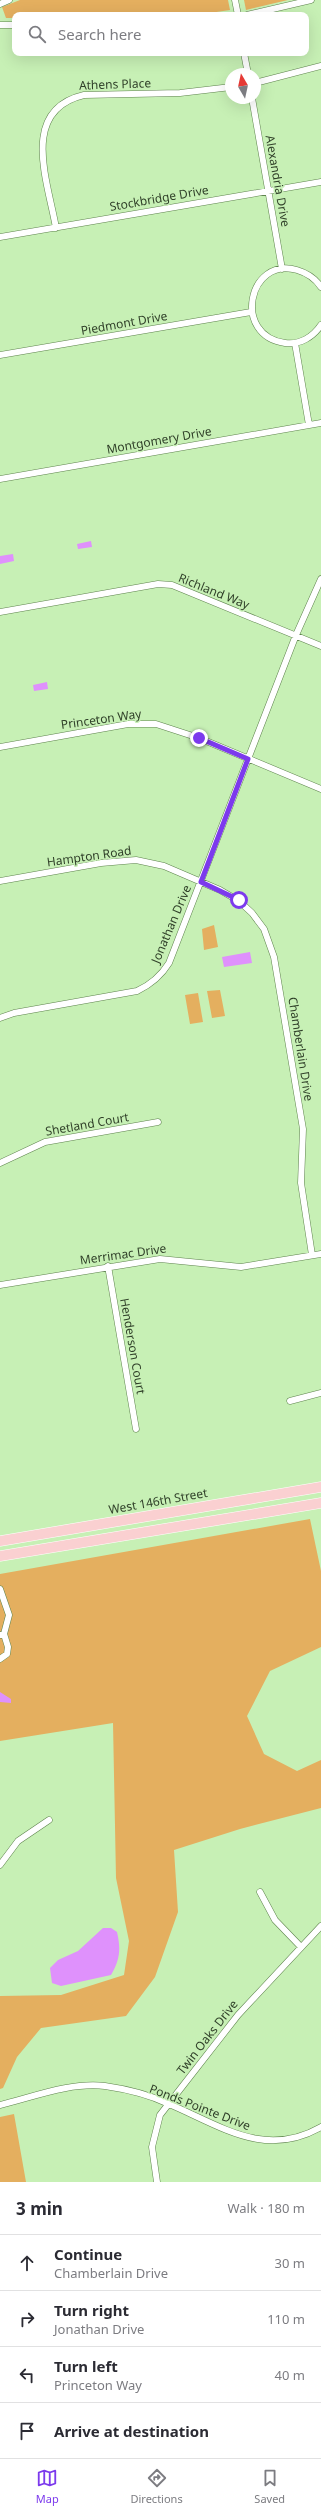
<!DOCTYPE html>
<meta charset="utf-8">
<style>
body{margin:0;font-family:"Noto Sans",sans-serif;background:#f2f2f3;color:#2b2b33}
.compass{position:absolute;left:225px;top:68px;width:36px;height:36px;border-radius:50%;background:#fff;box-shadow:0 4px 16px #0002;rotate:351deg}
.stop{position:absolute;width:12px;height:12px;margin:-9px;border:3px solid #7c3aed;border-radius:50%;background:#fff}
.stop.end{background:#7c3aed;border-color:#fff;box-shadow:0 1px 4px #0008}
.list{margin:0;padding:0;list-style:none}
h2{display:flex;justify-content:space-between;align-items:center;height:52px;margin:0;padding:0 16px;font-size:17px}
h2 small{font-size:13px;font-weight:400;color:#7c7c81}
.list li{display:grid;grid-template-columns:26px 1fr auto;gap:12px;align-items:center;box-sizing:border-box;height:56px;padding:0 16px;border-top:1px solid #e1e1e2}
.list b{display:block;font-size:15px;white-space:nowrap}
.list p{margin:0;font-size:13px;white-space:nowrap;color:#7c7c81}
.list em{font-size:13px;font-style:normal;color:#7c7c81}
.icon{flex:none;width:22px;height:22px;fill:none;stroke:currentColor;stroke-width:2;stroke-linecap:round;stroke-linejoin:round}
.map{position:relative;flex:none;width:321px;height:2182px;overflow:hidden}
.search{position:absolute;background:#fff;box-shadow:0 4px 16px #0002;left:12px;right:12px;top:12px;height:44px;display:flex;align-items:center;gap:10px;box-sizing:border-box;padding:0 14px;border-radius:8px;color:#7c7c81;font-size:15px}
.sheet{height:276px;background:#fff}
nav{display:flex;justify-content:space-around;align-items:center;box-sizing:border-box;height:56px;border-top:1px solid #e1e1e2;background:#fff;font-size:11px;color:#7c7c81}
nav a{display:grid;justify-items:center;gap:2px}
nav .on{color:#7c3aed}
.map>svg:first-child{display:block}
.green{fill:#e4af5f}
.water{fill:#df91fc}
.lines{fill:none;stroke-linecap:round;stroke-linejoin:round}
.minor-casing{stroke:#5e834d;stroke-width:7}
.primary-casing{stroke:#fff;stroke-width:11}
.minor{stroke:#fff;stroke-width:6}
.primary{stroke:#fad0d1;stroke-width:10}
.route{stroke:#7c3aed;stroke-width:5}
.labels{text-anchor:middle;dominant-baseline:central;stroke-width:3;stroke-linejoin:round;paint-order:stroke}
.street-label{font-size:12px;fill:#304029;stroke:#c7f0b5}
</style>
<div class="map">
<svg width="321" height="2182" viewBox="0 0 321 2182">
<rect width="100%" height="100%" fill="#c7f0b5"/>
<path class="green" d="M20,0H228L230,10L196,15H15V18H6L2,7Z
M244,0H288L246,10Z
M214,925L218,947L204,950L202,929Z
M220,990L225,1016L212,1018L207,991Z
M198,993L203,1022L190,1024L185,995Z
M310,1519L321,1571V1647L270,1671L247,1716L264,1754L297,1771L321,1760V1808L240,1829L174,1850L178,1912L155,1977L126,2016L41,2028L17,2057L3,2088L0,2089V1996L61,1995L124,1975L129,1941L116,1878L113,1723L0,1741V1574Z
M14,2114L26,2182H0V2117Z"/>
<path class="water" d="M91,541L92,547L78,549L77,544Z
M13,554L14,561L0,564V556Z
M47,682L48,689L34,691L33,685Z
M250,952L252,963L224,967L222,957Z
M0,1692L11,1699V1703L0,1702Z
M103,1928H111L117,1932C121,1949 120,1960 111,1975L61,1986L52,1983L50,1968L58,1960L78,1951Z"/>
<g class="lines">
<defs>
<path id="minor" d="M235,0L238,15
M0,4L9,0
M247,15L311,0
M0,25H15
M244,53L248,74
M255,83L321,66
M252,98L282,269
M56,228C48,182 19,110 84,95L180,93L231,87
M0,237L321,182
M321,287C315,278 307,273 297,270C248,256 232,336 285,343C300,345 313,337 321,325
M295,343L309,425
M0,355L251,312
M0,479L321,423
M0,612L158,584L172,585L321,646
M0,747L128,724H156L199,738L321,789
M0,881L101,863L136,860L164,866L220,890L239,901L252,913L264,929L274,957L303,1129L301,1183L312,1255
M0,1018L14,1013L137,991C152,984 161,976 169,963L296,635L321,579
M0,1163L45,1142L158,1122
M108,1266L136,1429
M0,1285L160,1259L241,1267L321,1254
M290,1401L321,1393
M0,1589L9,1615L4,1634
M0,1635L4,1634L8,1647L7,1654L0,1659
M0,1865L18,1841L49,1820
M260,1892L275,1920L301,1947
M0,2105C33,2097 70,2082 105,2086C126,2089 150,2095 169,2104C221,2126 265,2159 321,2127
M157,2182L152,2147L160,2115L238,2015L321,1926"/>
<path id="primary" d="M0,1541L321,1487
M0,1556L321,1503"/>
</defs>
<use href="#minor" class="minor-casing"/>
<use href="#primary" class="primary-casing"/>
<use href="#minor" class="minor"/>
<use href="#primary" class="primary"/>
</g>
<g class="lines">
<path class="route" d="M199,738L248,759L201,882L239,900"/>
</g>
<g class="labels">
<g class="street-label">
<text transform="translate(115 84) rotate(-2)">Athens Place</text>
<text transform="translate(278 181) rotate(80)">Alexandria Drive</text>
<text transform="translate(159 198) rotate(-10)">Stockbridge Drive</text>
<text transform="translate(124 323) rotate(-10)">Piedmont Drive</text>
<text transform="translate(159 440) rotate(-10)">Montgomery Drive</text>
<text transform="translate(214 591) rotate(22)">Richland Way</text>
<text transform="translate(101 719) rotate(-8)">Princeton Way</text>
<text transform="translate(89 856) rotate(-8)">Hampton Road</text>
<text transform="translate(171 924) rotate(-67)">Jonathan Drive</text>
<text transform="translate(301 1049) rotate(81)">Chamberlain Drive</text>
<text transform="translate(87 1124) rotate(-10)">Shetland Court</text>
<text transform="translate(123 1254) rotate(-8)">Merrimac Drive</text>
<text transform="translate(133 1346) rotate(80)">Henderson Court</text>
<text transform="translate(158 1501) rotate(-10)">West 146th Street</text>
<text transform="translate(207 2037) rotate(-52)">Twin Oaks Drive</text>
<text transform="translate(200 2107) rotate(21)">Ponds Pointe Drive</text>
</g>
</g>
</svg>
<svg class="compass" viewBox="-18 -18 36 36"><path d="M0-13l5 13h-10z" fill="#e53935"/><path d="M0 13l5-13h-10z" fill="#7c7c81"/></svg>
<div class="stop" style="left:239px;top:900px"></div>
<div class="stop end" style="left:199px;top:738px"></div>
<div class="search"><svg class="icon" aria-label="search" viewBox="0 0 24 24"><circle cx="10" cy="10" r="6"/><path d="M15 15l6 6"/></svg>Search here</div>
</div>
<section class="sheet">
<h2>3 min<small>Walk · 180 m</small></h2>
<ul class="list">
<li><svg class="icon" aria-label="ahead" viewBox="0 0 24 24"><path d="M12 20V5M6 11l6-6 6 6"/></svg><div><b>Continue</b><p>Chamberlain Drive</p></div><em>30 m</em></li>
<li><svg class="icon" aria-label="right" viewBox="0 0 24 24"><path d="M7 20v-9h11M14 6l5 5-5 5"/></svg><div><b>Turn right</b><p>Jonathan Drive</p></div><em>110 m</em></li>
<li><svg class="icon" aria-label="left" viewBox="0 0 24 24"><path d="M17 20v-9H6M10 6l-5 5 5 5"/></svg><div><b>Turn left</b><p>Princeton Way</p></div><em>40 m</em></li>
<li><svg class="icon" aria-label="arrive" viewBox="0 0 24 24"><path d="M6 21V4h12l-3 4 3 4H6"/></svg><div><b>Arrive at destination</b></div></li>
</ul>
</section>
<nav>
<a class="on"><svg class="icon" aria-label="map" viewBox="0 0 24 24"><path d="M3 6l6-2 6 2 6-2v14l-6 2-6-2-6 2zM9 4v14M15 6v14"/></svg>Map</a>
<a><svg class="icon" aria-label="directions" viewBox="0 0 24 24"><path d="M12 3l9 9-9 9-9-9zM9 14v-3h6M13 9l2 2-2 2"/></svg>Directions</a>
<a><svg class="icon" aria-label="saved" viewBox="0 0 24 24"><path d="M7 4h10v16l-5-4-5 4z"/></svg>Saved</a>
</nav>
